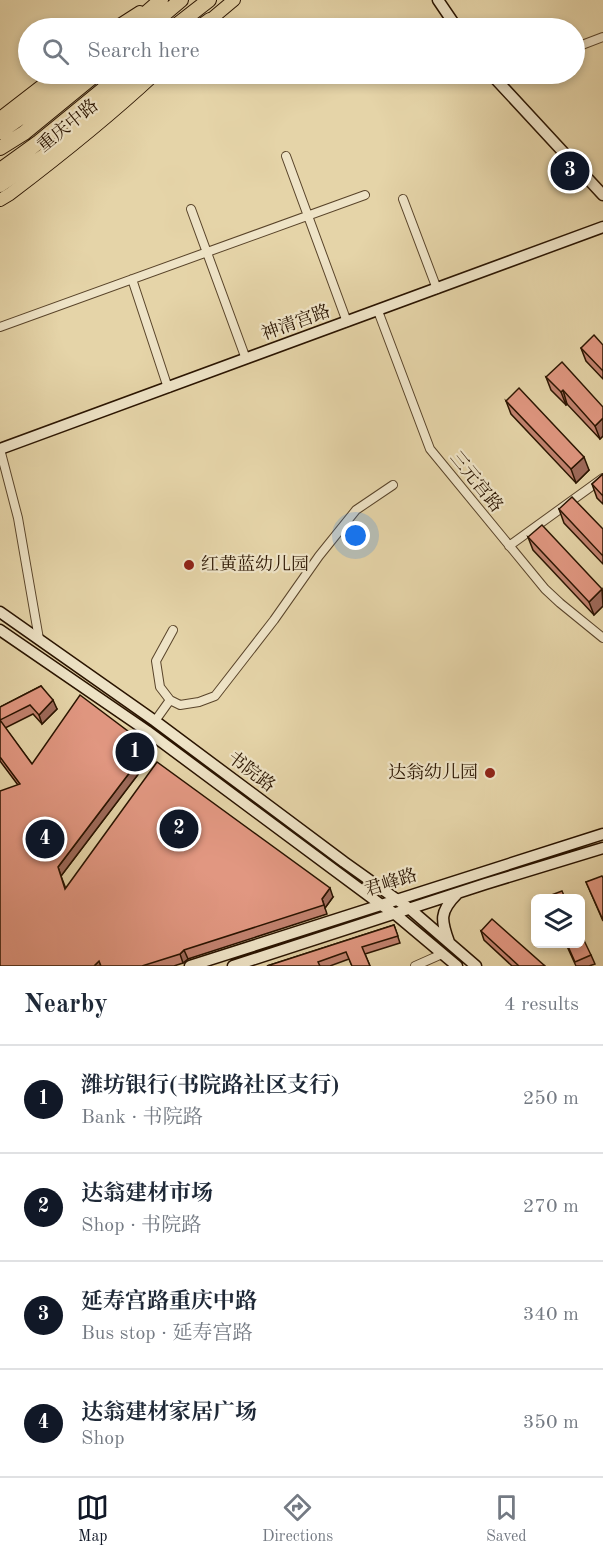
<!DOCTYPE html>
<meta charset="utf-8">
<style>
body{margin:0;font-family:"Old Standard TT","Noto Serif SC",serif;background:#f2f2f3;color:#1f2937}
.controls{position:absolute;right:18px;bottom:18px;display:grid;overflow:hidden;border-radius:9px;box-shadow:0 3px 9px #0003}
.controls button{width:54px;height:54px;display:grid;place-items:center;padding:0;border:0;border-bottom:2px solid #e0e1e3;background:#fff;color:#1f2937;font:30px sans-serif}
.you{position:absolute;left:356px;top:536px;width:21px;height:21px;margin:-15px;border:4px solid #fff;border-radius:50%;background:#1a73e8;box-shadow:0 0 0 9px #1a73e833}
.badge{display:grid;place-items:center;width:39px;height:39px;border-radius:50%;background:#111827;color:#fff;font-size:20px;font-weight:700}
.pin{position:absolute;translate:-50% -50%;border:3px solid #fff;box-shadow:0 2px 6px #0006}
.list{margin:0;padding:0;list-style:none}
h2{display:flex;justify-content:space-between;align-items:center;height:78px;margin:0;padding:0 24px;font-size:26px}
h2 small{font-size:20px;font-weight:400;color:#747a83}
.list li{display:grid;grid-template-columns:39px 1fr auto;gap:18px;align-items:center;box-sizing:border-box;height:108px;padding:0 24px;border-top:2px solid #e0e1e3}
.list b{display:block;font-size:22px;white-space:nowrap}
.list p{margin:0;font-size:20px;white-space:nowrap;color:#747a83}
.list em{font-size:20px;font-style:normal;color:#747a83}
.icon{flex:none;width:33px;height:33px;fill:none;stroke:currentColor;stroke-width:2;stroke-linecap:round;stroke-linejoin:round}
.map{position:relative;flex:none;width:603px;height:966px;overflow:hidden}
.search{position:absolute;background:#fff;box-shadow:0 3px 9px #0003;left:18px;right:18px;top:18px;height:66px;display:flex;align-items:center;gap:15px;box-sizing:border-box;padding:0 21px;border-radius:33px;color:#747a83;font-size:22px}
.sheet{height:510px;background:#fff}
nav{display:flex;justify-content:space-around;align-items:center;box-sizing:border-box;height:84px;border-top:2px solid #e0e1e3;background:#fff;font-size:16px;color:#747a83}
nav a{display:grid;justify-items:center;gap:3px}
nav .on{color:#111827}
.map>svg:first-child{display:block}
.lines{fill:none;stroke-linecap:round;stroke-linejoin:round}
.street-casing{stroke:#59442a;stroke-width:10}
.secondary-casing{stroke:#2a1400;stroke-width:13}
.primary-casing{stroke:#2a1400;stroke-width:14}
.highway-casing{stroke:#2a1400;stroke-width:16}
.street{stroke:#eee3c6;stroke-width:8}
.secondary{stroke:#eee3c6;stroke-width:10}
.primary{stroke:#e5d4a8;stroke-width:12}
.highway{stroke:#e5d4a8;stroke-width:14}
.wall{fill:#c2826f;stroke:#2a1400;stroke-width:1.5}
.shaded-wall{fill:#9e6a5a;stroke:#2a1400;stroke-width:1.5}
.building{fill:#e19781;stroke:#2a1400;stroke-width:1.5}
.poi-dot{fill:#8f2418;stroke:#eee3c6;stroke-width:2}
.labels{text-anchor:middle;dominant-baseline:central;stroke-width:4.5;stroke-linejoin:round;paint-order:stroke}
.street-label{font-size:18px;fill:#2a1400;stroke:#eee3c6}
.poi-label{font-size:18px;fill:#2a1400;stroke:#eee3c6;text-anchor:start}
</style>
<div class="map">
<svg width="603" height="966" viewBox="0 0 603 966">
<rect width="100%" height="100%" fill="#e5d4a8"/>
<filter id="stains"><feTurbulence type="fractalNoise" baseFrequency=".00333" numOctaves="4"/><feColorMatrix values="0 0 0 0 .2 0 0 0 0 .09 0 0 0 0 .02 0 0 0 .5 -.17"/></filter>
<radialGradient id="worn" r=".72"><stop offset=".6" stop-color="#630" stop-opacity="0"/><stop offset="1" stop-color="#630" stop-opacity=".3"/></radialGradient>
<g class="lines">
<defs>
<path id="street" d="M574,48L603,37
M495,78L507,74
M286,156L347,322
M403,199L437,289
M191,209L246,359
M132,279L168,388
M378,311L430,449L545,589L560,603L603,638
M0,327L365,195
M0,449L18,518L39,639
M509,546L603,478
M173,630L156,661L160,687L170,700L180,705L199,702L215,696L274,620L319,556L356,510L393,485
M155,721L170,700
M415,966L442,954"/>
<path id="secondary" d="M438,0L457,28
M491,74L603,195
M0,449L603,227
M0,612L155,721L344,862L410,909L476,966
M0,630L147,731L380,904L395,914L457,966
M449,942C441,920 439,912 457,894
M190,966L603,834
M233,966L485,884L603,848"/>
<path id="primary" d="M203,26L234,0
M115,28L140,12
M0,118L57,74
M28,121L85,74
M72,124L98,102L129,74
M0,200L10,194C60,156 109,117 155,74"/>
<path id="highway" d="M129,28L161,0
M148,28L181,0
M173,28L209,0
M199,28L210,20
M0,132L20,118L74,74
M0,148L24,133L96,74
M0,170L39,142L122,74
M0,185L44,156L103,110L145,74"/>
</defs>
<use href="#street" class="street-casing"/>
<use href="#secondary" class="secondary-casing"/>
<use href="#primary" class="primary-casing"/>
<use href="#highway" class="highway-casing"/>
<use href="#street" class="street"/>
<use href="#secondary" class="secondary"/>
<use href="#primary" class="primary"/>
<use href="#highway" class="highway"/>
</g>
<path class="wall" d="M603,345V379L586,361L581,348Z
M546,377L603,407V436L600,439L567,404L566,405L551,390Z
M506,401L589,470L576,483L511,414Z
M603,474V504L597,498L592,484Z
M559,509L603,529V564L564,523Z
M528,537L603,591V606L594,615L533,550Z
M41,686L57,709L42,724L33,714L5,728L32,764L149,747L152,756L61,876L66,889L333,897L325,908L327,914L188,959L183,963L174,966H0L18,785L0,761V707Z
M603,878V921L586,882Z
M394,925L400,943L365,954L370,966H352L349,959L330,966H267Z
M481,931L545,966H512L484,940Z
M566,944H580L591,955L595,964L589,966H576Z"/>
<path class="shaded-wall" d="M563,390L567,404L566,405L561,392Z
M603,418V436L600,439L595,426Z
M584,457L589,470L576,483L571,469Z
M602,589L603,606L594,615L589,602Z
M53,700L57,709L42,724L39,715Z
M149,747L152,756L61,876L58,867Z
M330,888L333,897L325,908L322,899Z
M184,950L188,959L183,963L180,954Z
M99,961L101,966H94Z"/>
<path class="building" d="M594,335L603,345V371L581,348Z
M562,362L603,407V418L595,426L563,390L561,392L546,377Z
M519,388L584,457L571,469L506,401Z
M603,474V496L592,484Z
M572,497L603,529V556L559,509Z
M542,525L602,589L589,602L528,537Z
M41,686L53,700L39,715L30,705L0,720V707Z
M80,695L149,747L58,867L65,889L157,762L330,888L322,899L324,905L184,950L180,954L142,966H101L99,961L94,966H0V791L20,784L0,757V720L32,764Z
M602,876L603,878V920L586,882Z
M562,891L565,898H546V897Z
M492,919L545,966H519L481,931Z
M394,925L398,936L362,947L370,966H352L346,952L318,962L320,966H267Z
M580,932L591,955L575,962L567,944H580Z"/>
<g class="poi-dot">
<circle cx="189" cy="565" r="6"/>
<circle cx="490" cy="773" r="6"/>
</g>
<g class="labels">
<g class="street-label">
<text transform="translate(68 126) rotate(-39)">重庆中路</text>
<text transform="translate(296 323) rotate(-20)">神清宫路</text>
<text transform="translate(476 482) rotate(51)">三元宫路</text>
<text transform="translate(251 772) rotate(37)">书院路</text>
<text transform="translate(391 883) rotate(-18)">君峰路</text>
</g>
<g class="poi-label">
<text x="201" y="565">红黄蓝幼儿园</text>
<text x="478" y="773" text-anchor="end">达翁幼儿园</text>
</g>
</g>
<rect width="100%" height="100%" filter="url(#stains)"/>
<rect width="100%" height="100%" fill="url(#worn)"/>
</svg>
<div class="controls">
<button><svg class="icon" aria-label="layers" viewBox="0 0 24 24"><path d="M12 4l9 5-9 5-9-5zM3 14l9 5 9-5"/></svg></button>
</div>
<div class="you"></div>
<div class="pin badge" style="left:135px;top:752px">1</div>
<div class="pin badge" style="left:179px;top:829px">2</div>
<div class="pin badge" style="left:570px;top:171px">3</div>
<div class="pin badge" style="left:45px;top:839px">4</div>
<div class="search"><svg class="icon" aria-label="search" viewBox="0 0 24 24"><circle cx="10" cy="10" r="6"/><path d="M15 15l6 6"/></svg>Search here</div>
</div>
<section class="sheet">
<h2>Nearby<small>4 results</small></h2>
<ul class="list">
<li><span class="badge">1</span><div><b>潍坊银行(书院路社区支行)</b><p>Bank · 书院路</p></div><em>250 m</em></li>
<li><span class="badge">2</span><div><b>达翁建材市场</b><p>Shop · 书院路</p></div><em>270 m</em></li>
<li><span class="badge">3</span><div><b>延寿宫路重庆中路</b><p>Bus stop · 延寿宫路</p></div><em>340 m</em></li>
<li><span class="badge">4</span><div><b>达翁建材家居广场</b><p>Shop</p></div><em>350 m</em></li>
</ul>
</section>
<nav>
<a class="on"><svg class="icon" aria-label="map" viewBox="0 0 24 24"><path d="M3 6l6-2 6 2 6-2v14l-6 2-6-2-6 2zM9 4v14M15 6v14"/></svg>Map</a>
<a><svg class="icon" aria-label="directions" viewBox="0 0 24 24"><path d="M12 3l9 9-9 9-9-9zM9 14v-3h6M13 9l2 2-2 2"/></svg>Directions</a>
<a><svg class="icon" aria-label="saved" viewBox="0 0 24 24"><path d="M7 4h10v16l-5-4-5 4z"/></svg>Saved</a>
</nav>
